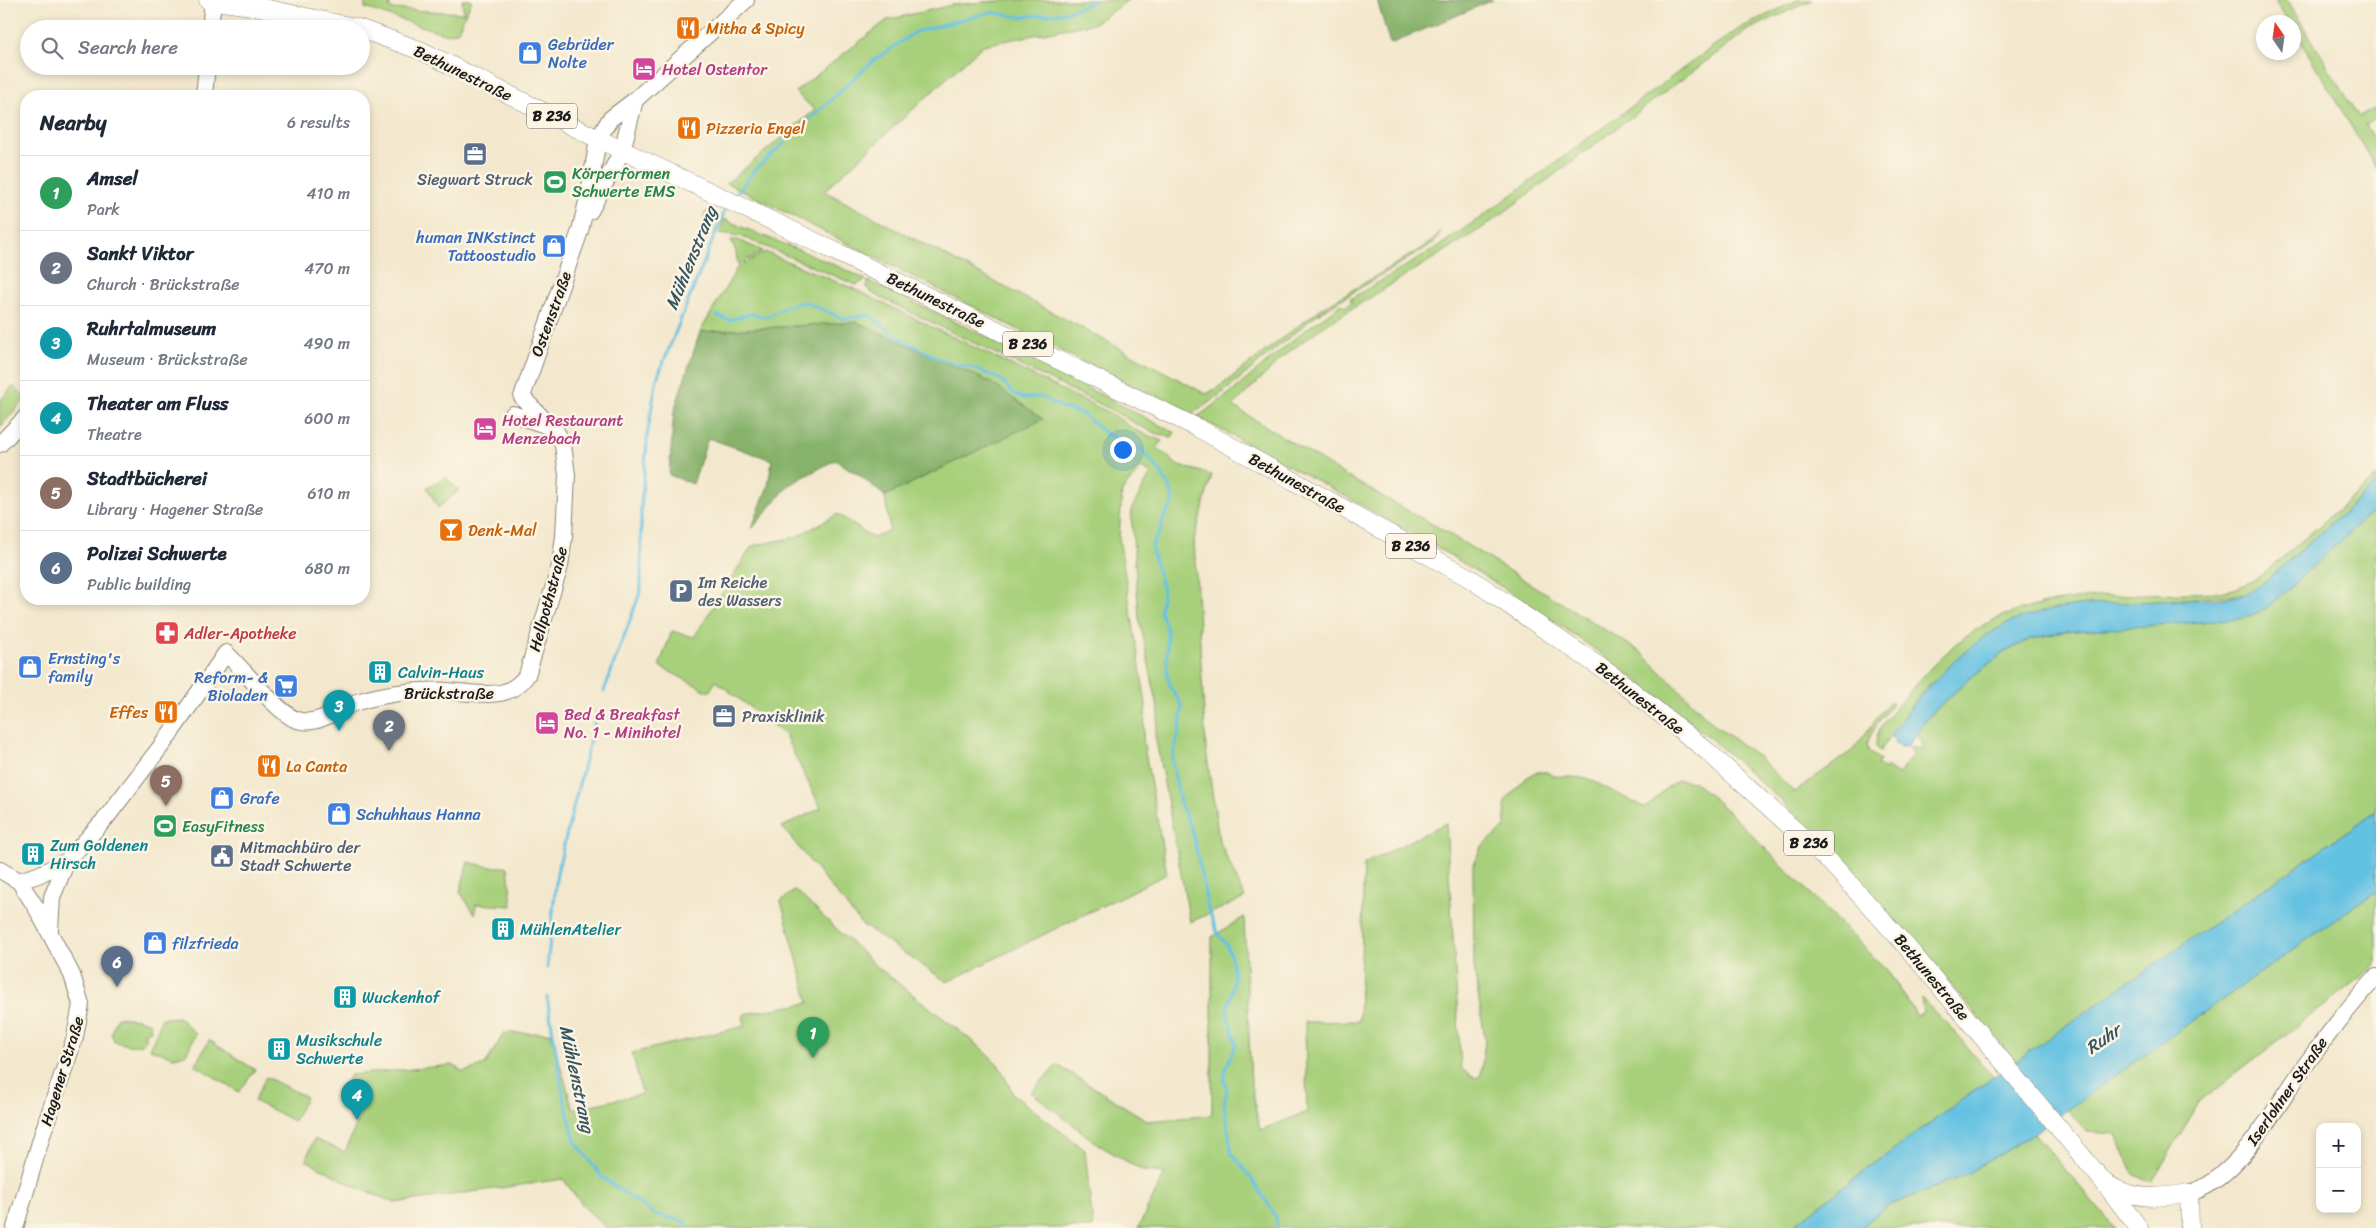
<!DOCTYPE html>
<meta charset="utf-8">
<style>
body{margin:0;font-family:Sriracha,sans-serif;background:#f2f2f3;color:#1f2937}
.controls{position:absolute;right:15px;bottom:15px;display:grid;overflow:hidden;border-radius:10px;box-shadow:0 2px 8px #0003}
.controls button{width:45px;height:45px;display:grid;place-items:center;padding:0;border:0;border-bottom:1px solid #e0e1e3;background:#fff;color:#1f2937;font:25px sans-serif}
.compass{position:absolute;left:2256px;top:15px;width:45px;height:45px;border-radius:50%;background:#fff;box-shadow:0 2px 8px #0003;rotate:347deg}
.you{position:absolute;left:1122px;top:449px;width:18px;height:18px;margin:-12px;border:4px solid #fff;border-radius:50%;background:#1a73e8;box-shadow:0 0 0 8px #1a73e833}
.badge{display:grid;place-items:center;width:32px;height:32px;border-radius:50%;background:#b5179e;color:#fff;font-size:16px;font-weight:700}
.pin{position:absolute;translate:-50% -41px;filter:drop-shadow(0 1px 2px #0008)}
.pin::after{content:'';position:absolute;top:26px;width:18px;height:15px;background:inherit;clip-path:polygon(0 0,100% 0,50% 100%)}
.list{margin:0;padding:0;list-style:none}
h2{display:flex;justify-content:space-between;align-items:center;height:65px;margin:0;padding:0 20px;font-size:21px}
h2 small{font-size:16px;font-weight:400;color:#747a83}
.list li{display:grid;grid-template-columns:32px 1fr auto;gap:15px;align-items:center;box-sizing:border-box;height:75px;padding:0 20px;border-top:1px solid #e0e1e3}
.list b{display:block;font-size:19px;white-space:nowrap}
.list p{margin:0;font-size:16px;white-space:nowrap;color:#747a83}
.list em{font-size:16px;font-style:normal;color:#747a83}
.icon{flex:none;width:28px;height:28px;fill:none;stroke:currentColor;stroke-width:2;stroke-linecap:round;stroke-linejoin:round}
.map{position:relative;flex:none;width:2376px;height:1228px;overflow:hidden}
.search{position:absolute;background:#fff;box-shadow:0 2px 8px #0003;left:20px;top:20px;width:350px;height:55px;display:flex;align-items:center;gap:12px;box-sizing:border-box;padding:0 18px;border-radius:28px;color:#747a83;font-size:19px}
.panel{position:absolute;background:#fff;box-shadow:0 2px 8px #0003;left:20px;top:90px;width:350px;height:515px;border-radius:20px}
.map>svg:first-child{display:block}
.green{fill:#a8d07b;stroke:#62764c}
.forest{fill:#86b26b;stroke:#516744}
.water{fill:#64c1e2;stroke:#406e7f}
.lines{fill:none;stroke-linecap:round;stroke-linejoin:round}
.stream{stroke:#64c1e2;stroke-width:3}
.secondary-casing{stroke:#888274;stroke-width:18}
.primary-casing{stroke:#888274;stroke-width:19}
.secondary{stroke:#fff;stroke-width:16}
.primary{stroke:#fff;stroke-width:18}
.labels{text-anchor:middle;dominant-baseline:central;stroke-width:5;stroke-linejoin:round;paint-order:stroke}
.shield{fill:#fcf5e5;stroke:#5f5d58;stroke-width:1}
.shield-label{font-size:15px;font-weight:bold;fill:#1c1c1c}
.food-label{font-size:16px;fill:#c56008;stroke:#fcf5e5;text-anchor:start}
.shop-label{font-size:16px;fill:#366cbe;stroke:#fcf5e5;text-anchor:start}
.hotel-label{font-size:16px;fill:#b23c85;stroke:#fcf5e5;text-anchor:start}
.street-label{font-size:16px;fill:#1c1c1c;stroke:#fcf5e5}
.leisure-label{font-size:16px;fill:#27864d;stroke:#fcf5e5;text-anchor:start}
.service-label{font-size:16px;fill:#4e5e75;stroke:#fcf5e5;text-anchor:start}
.health-label{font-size:16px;fill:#be3a42;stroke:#fcf5e5;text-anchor:start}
.culture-label{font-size:16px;fill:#0d838f;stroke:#fcf5e5;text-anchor:start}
.water-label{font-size:18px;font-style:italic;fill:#355661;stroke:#fcf5e5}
</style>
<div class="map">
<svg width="2376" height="1228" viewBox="0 0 2376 1228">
<rect width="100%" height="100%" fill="#fcf5e5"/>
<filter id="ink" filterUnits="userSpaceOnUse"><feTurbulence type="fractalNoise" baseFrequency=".02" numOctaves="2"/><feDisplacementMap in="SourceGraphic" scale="10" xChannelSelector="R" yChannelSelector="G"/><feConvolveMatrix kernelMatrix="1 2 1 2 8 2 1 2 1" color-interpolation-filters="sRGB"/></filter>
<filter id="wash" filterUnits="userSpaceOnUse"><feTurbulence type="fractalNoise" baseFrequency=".0096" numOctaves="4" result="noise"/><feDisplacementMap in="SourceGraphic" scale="20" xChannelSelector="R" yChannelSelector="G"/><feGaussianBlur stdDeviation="1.12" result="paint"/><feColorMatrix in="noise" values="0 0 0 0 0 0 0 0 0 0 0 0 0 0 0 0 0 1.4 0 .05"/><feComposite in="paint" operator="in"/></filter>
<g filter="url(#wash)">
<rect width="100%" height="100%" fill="#f3e8cd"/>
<path class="green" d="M365,0H389L390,9L464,13L462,0H472L457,32L446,34L365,8Z
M1007,0H1128L1095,23L983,45L824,191L1206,394L1219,387L1319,310L1422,248L1432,241L1441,231L1434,243L1316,315L1225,391L1193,414L1069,355L727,183L815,110L795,92L887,20L952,5Z
M1798,0H1812L1748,30L1487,225L1318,330L1285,355L1233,406L1346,476L1441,529L1641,652L1716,726L1761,759L1794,792L1853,750L1890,701L1893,703C1886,713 1864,738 1868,749C1870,754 1876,757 1880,760L1877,765L1885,770L1887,767L1898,775L1914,753L1910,750L1912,747L1920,749L1923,745L1916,734L1928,717L1969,679L2003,653L2030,639L2063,632L2259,612L2272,604L2376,509V811L2016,1062C1936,968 1859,871 1767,788C1684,712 1592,644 1497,584C1400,523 1298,471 1197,417L1233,391L1306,329L1342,304L1344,307L1352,303L1350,299L1433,250L1490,211L1715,45L1742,27Z
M2275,0H2287L2359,117L2376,108V118L2365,125L2376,143V168L2294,30V22H2289Z
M708,210L718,216L712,230L706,227L704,215Z
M724,219C771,241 821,256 866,280L856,285L740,236L720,233Z
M731,240H738L763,251L738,265L736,252Z
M765,252L854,289L1114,415L1135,430L1162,441L1157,447L1177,465L1212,475L1194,540L1206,749L1219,840L1245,898L1190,922L1155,735L1159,713L1139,618L1131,510L1151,473L1141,468L1122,491L1119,538L1146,704L1143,740L1167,874L947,982L861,924L782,827L821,808L786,738L787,736L716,681L709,692L659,666L672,631L694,637L752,546L796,537L838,514L873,538L890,530L885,496L1042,419L857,322L700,332L737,268Z
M868,281L1000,343L1175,433L1172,437C1149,434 1131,421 1112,410L873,294L867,288Z
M13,386L26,398L0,427V401Z
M446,477L459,490L438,508L427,487Z
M2376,477V484L2268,579L2247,594L2056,609L2014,621L1976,644L1927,687L1913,703L1880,751L1877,749C1871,733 1894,710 1904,698C1927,671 1951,644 1982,626C2045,590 2148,595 2220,592C2240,589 2254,581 2269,569Z
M1536,772H1547L1553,776L1587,778L1643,807L1648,806L1670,785L1678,780L1694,782L1729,812L1889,972L1917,1016L1923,1012L1921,998L1950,1027L1994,1078L1856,1177L1790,1228H1138L1165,1173L1143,1171L1099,1145L1031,1092L1057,1065L1148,1121L1212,1115V937L1244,917L1251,1086L1260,1130L1307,1112L1305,1022L1359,1021L1364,864L1446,823L1461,1068L1469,1075L1476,1078L1481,1075L1485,1040L1474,967L1473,866L1481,847L1505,827V801L1526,778Z
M468,862L490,867H508L512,906L476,904L475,914L460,892Z
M795,890L875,965L980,1047L998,1064L1014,1095L1085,1150L1093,1228H607L584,1207L563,1179L395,1203L356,1187L306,1160L314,1139L345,1152L361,1113L337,1100L350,1075L453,1065L463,1072L485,1065L504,1033H551L573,1109L642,1094L632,1053L745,1026L743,1014L809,1003L781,901Z
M2376,891V965L2200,1101L2152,1182L2134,1174L2115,1134L2087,1132L2067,1109Z
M117,1017L138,1019L150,1023L151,1030L144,1033L146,1039C139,1050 127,1044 115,1042L111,1034Z
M179,1017L196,1034L186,1054L174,1057L150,1049L162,1018Z
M209,1040L255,1070L239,1092L195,1065Z
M266,1077L306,1097L294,1121L254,1101Z
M2034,1133L2115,1228H1860L1886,1207L1965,1175Z"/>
<path class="forest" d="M1377,0H1493L1390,44Z
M857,322L990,382L1043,419L885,496L859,475L835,460L789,485L751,530L768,486L772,460L708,438L693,484L669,475L674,411L700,332Z"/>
<path class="water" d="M2376,484V509L2272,604L2259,612L2242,619L2063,632L2030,639L2003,653L1969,679L1928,717L1907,748L1903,745L1901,748L1894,743L1895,740L1890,736C1919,693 1973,633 2024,617C2066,604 2112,603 2156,601C2186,599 2218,601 2247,594L2268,579Z
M2376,811V891L2034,1133L1965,1175L1886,1207L1860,1228H1790C1979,1081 2180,948 2376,811Z"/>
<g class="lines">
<path class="stream" d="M734,197L754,171L873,61L915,32L990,12L1021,17L1063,13L1091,3L1095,0
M716,315L729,320L751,314L767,317L790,305L805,302L844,319L869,315L894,335L940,359L975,369L1000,379L1013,393L1022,398L1042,397L1060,407L1082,414L1107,435L1130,443L1144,452L1161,473L1171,490L1173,504L1163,518L1161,531L1154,540L1152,550L1163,590L1160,612L1167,629V674L1170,686L1182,706L1180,728L1172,760L1180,803L1193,833L1208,909L1218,934L1227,945L1232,961L1234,978L1227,1012L1236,1044L1226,1067L1224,1078L1227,1091L1224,1104L1232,1154L1254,1182L1275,1215L1278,1228
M604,691L641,590V506L648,430L657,378L727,205
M547,968L557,873L597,712
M547,997L563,1094L575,1141L602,1177L654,1214L685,1222L689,1228"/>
</g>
</g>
<g filter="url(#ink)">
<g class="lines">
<defs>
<path id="secondary" d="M210,29L213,1
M204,96L207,66
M590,211L622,151L635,100
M513,414L548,426
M0,444L26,417
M0,870L19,881L37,909L72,975L81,1004L75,1037L43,1132L15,1228
M19,881L38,875L67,861L106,818L165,741L226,653C242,668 279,714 297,720C318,727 338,708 357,702C370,698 384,695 398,693C418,690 439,690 458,692C485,694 509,700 527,675L560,566L564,536L567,475L563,445L557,433L522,397L580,231L589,193L598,139L610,119L635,100L746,0
M50,930L52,897L67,861
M2189,1193C2238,1181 2278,1102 2307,1063C2329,1033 2351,1004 2376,977"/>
<path id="primary" d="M208,0L259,7L358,28L422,51L598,139L785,227L1198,428L1471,579L1616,678L1707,751L1831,863L1907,947L2103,1181L2139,1228
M2107,1184C2134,1201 2159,1198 2189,1193L2190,1228"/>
</defs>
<use href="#secondary" class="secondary-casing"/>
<use href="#primary" class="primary-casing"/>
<use href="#secondary" class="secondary"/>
<use href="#primary" class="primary"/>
</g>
</g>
<defs>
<symbol id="restaurant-square" viewBox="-11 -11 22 22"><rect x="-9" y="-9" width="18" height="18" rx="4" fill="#e8710a" stroke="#fcf5e5"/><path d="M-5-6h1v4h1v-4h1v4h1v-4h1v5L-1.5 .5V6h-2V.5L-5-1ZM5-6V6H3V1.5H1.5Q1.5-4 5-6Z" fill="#fff"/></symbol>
<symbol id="shop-square" viewBox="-11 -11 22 22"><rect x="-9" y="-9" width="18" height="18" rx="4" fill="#3f7fe0" stroke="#fcf5e5"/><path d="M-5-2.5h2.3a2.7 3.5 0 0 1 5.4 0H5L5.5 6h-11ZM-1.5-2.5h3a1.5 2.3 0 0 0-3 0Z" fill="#fff"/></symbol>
<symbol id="hotel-square" viewBox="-11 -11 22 22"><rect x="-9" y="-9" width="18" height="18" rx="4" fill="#d1479c" stroke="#fcf5e5"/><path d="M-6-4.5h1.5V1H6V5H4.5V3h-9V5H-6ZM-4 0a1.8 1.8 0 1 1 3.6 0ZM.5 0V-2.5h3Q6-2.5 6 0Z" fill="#fff"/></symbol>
<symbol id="office-square" viewBox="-11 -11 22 22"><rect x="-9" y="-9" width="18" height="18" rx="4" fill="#5c6f8a" stroke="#fcf5e5"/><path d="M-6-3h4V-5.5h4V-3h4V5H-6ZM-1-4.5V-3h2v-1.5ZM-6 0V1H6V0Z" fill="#fff"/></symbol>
<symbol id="stadium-square" viewBox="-11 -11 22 22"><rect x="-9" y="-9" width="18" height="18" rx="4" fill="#2e9e5b" stroke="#fcf5e5"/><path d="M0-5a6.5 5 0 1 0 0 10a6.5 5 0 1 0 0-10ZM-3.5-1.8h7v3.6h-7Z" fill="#fff"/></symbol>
<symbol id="bar-square" viewBox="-11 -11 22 22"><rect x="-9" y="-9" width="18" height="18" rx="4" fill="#e8710a" stroke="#fcf5e5"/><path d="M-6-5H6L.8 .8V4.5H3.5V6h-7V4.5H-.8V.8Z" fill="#fff"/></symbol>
<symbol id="parking-square" viewBox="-11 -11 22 22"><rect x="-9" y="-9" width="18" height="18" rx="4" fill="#5c6f8a" stroke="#fcf5e5"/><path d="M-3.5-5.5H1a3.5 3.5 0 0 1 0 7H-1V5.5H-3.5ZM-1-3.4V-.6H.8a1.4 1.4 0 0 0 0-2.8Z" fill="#fff"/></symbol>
<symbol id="pharmacy-square" viewBox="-11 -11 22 22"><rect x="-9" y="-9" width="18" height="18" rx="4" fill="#e0444e" stroke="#fcf5e5"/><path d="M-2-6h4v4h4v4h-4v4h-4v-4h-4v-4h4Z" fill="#fff"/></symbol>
<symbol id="building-square" viewBox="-11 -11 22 22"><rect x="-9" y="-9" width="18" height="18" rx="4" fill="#0f9aa8" stroke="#fcf5e5"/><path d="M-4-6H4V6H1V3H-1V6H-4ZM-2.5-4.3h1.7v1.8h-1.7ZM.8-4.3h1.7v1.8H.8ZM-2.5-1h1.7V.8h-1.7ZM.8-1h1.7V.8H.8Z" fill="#fff"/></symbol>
<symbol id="supermarket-square" viewBox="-11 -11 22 22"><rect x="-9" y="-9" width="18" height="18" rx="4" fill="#3f7fe0" stroke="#fcf5e5"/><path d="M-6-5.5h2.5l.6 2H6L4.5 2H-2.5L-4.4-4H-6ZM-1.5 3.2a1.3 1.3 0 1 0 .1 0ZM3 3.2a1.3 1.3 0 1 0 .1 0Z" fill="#fff"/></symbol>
<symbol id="civic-square" viewBox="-11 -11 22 22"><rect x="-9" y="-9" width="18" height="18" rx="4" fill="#5c6f8a" stroke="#fcf5e5"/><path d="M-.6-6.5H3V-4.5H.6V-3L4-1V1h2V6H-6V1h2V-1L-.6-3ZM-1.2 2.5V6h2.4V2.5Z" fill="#fff"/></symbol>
</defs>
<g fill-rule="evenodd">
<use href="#restaurant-square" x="674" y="14" width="28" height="28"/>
<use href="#shop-square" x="516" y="39" width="28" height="28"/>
<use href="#hotel-square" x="630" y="55" width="28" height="28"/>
<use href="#restaurant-square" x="675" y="114" width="28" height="28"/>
<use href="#office-square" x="461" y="140" width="28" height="28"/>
<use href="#stadium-square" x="541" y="168" width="28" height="28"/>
<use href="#shop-square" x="540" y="232" width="28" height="28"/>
<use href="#hotel-square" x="471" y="415" width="28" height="28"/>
<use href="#bar-square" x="437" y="516" width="28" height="28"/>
<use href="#parking-square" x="667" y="577" width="28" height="28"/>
<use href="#pharmacy-square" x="153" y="619" width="28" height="28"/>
<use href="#shop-square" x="16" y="653" width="28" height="28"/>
<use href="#building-square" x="366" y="658" width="28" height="28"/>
<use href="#supermarket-square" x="272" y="672" width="28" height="28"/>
<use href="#restaurant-square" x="152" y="698" width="28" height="28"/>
<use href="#office-square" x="710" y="702" width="28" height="28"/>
<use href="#hotel-square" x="533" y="709" width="28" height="28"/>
<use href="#restaurant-square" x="255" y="752" width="28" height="28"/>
<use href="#shop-square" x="208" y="784" width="28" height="28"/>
<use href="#shop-square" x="325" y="800" width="28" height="28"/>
<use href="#stadium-square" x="151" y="812" width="28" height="28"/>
<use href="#building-square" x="19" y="840" width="28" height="28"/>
<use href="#civic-square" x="208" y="842" width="28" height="28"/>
<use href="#building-square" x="489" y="915" width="28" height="28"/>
<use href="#shop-square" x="141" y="929" width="28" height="28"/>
<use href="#building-square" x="331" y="983" width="28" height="28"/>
<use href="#building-square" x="265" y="1035" width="28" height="28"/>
</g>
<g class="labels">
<g class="shield">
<rect x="527" y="103.5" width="50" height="25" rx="4"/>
<rect x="1003" y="331.5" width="50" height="25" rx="4"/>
<rect x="1386" y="533.5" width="50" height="25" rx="4"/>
<rect x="1784" y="830.5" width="50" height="25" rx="4"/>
</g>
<g class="shield-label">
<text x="552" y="116">B 236</text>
<text x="1028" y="344">B 236</text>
<text x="1411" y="546">B 236</text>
<text x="1809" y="843">B 236</text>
</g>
<g class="food-label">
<text x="706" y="28">Mitha &amp; Spicy</text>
<text x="706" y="128">Pizzeria Engel</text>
<text x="468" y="530">Denk-Mal</text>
<text x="148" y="712" text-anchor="end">Effes</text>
<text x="286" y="766">La Canta</text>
</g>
<g class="shop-label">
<text x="548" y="44">Gebrüder<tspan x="548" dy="18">Nolte</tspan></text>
<text x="536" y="237" text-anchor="end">human INKstinct<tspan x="536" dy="18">Tattoostudio</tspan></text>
<text x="48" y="658">Ernsting's<tspan x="48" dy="18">family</tspan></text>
<text x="268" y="677" text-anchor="end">Reform- &amp;<tspan x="268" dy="18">Bioladen</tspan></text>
<text x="240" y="798">Grafe</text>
<text x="356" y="814">Schuhhaus Hanna</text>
<text x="172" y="943">filzfrieda</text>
</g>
<g class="hotel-label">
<text x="662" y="69">Hotel Ostentor</text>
<text x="502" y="420">Hotel Restaurant<tspan x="502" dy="18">Menzebach</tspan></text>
<text x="564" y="714">Bed &amp; Breakfast<tspan x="564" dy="18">No. 1 - Minihotel</tspan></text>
</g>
<g class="street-label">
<text transform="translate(463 73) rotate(26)">Bethunestraße</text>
<text transform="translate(936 300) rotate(26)">Bethunestraße</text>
<text transform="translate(551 314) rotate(-70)">Ostenstraße</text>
<text transform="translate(1297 483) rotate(29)">Bethunestraße</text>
<text transform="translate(548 599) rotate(-75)">Hellpothstraße</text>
<text x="449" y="693">Brückstraße</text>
<text transform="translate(1640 698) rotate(38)">Bethunestraße</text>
<text transform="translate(1932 977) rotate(50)">Bethunestraße</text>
<text transform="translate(62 1071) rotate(-73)">Hagener Straße</text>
<text transform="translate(2287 1091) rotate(-55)">Iserlohner Straße</text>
</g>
<g class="leisure-label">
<text x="572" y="173">Körperformen<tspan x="572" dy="18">Schwerte EMS</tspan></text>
<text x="182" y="826">EasyFitness</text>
</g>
<g class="service-label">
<text x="475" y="179" text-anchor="middle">Siegwart Struck</text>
<text x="698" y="582">Im Reiche<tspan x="698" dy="18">des Wassers</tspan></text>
<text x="742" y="716">Praxisklinik</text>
<text x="240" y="847">Mitmachbüro der<tspan x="240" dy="18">Stadt Schwerte</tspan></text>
</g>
<g class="health-label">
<text x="184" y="633">Adler-Apotheke</text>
</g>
<g class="culture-label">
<text x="398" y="672">Calvin-Haus</text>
<text x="50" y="845">Zum Goldenen<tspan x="50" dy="18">Hirsch</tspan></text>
<text x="520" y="929">MühlenAtelier</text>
<text x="362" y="997">Wuckenhof</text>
<text x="296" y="1040">Musikschule<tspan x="296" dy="18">Schwerte</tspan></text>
</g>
<g class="water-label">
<text transform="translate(691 258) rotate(-68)">Mühlenstrang</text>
<text transform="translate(2103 1039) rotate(-35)">Ruhr</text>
<text transform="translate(577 1079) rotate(78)">Mühlenstrang</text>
</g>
</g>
</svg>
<div class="controls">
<button>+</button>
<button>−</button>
</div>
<svg class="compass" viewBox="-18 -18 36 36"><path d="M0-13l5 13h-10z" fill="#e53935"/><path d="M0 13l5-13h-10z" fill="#747a83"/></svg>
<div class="you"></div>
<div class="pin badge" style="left:813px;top:1058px;background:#2e9e5b">1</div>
<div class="pin badge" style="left:389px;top:751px;background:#6b7280">2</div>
<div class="pin badge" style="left:339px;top:731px;background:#0f9aa8">3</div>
<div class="pin badge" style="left:357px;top:1120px;background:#0f9aa8">4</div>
<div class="pin badge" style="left:166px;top:806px;background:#8d6e63">5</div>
<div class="pin badge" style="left:117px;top:987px;background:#5c6f8a">6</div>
<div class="search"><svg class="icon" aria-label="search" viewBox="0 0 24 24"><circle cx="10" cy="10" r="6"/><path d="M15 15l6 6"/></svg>Search here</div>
<section class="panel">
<h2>Nearby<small>6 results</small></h2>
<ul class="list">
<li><span class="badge" style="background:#2e9e5b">1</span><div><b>Amsel</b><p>Park</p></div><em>410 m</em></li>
<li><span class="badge" style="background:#6b7280">2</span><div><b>Sankt Viktor</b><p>Church · Brückstraße</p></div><em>470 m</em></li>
<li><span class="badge" style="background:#0f9aa8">3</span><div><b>Ruhrtalmuseum</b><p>Museum · Brückstraße</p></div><em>490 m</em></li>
<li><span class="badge" style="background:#0f9aa8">4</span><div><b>Theater am Fluss</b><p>Theatre</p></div><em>600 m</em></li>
<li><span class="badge" style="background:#8d6e63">5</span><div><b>Stadtbücherei</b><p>Library · Hagener Straße</p></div><em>610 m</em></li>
<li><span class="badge" style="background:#5c6f8a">6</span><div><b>Polizei Schwerte</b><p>Public building</p></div><em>680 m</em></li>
</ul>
</section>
</div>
